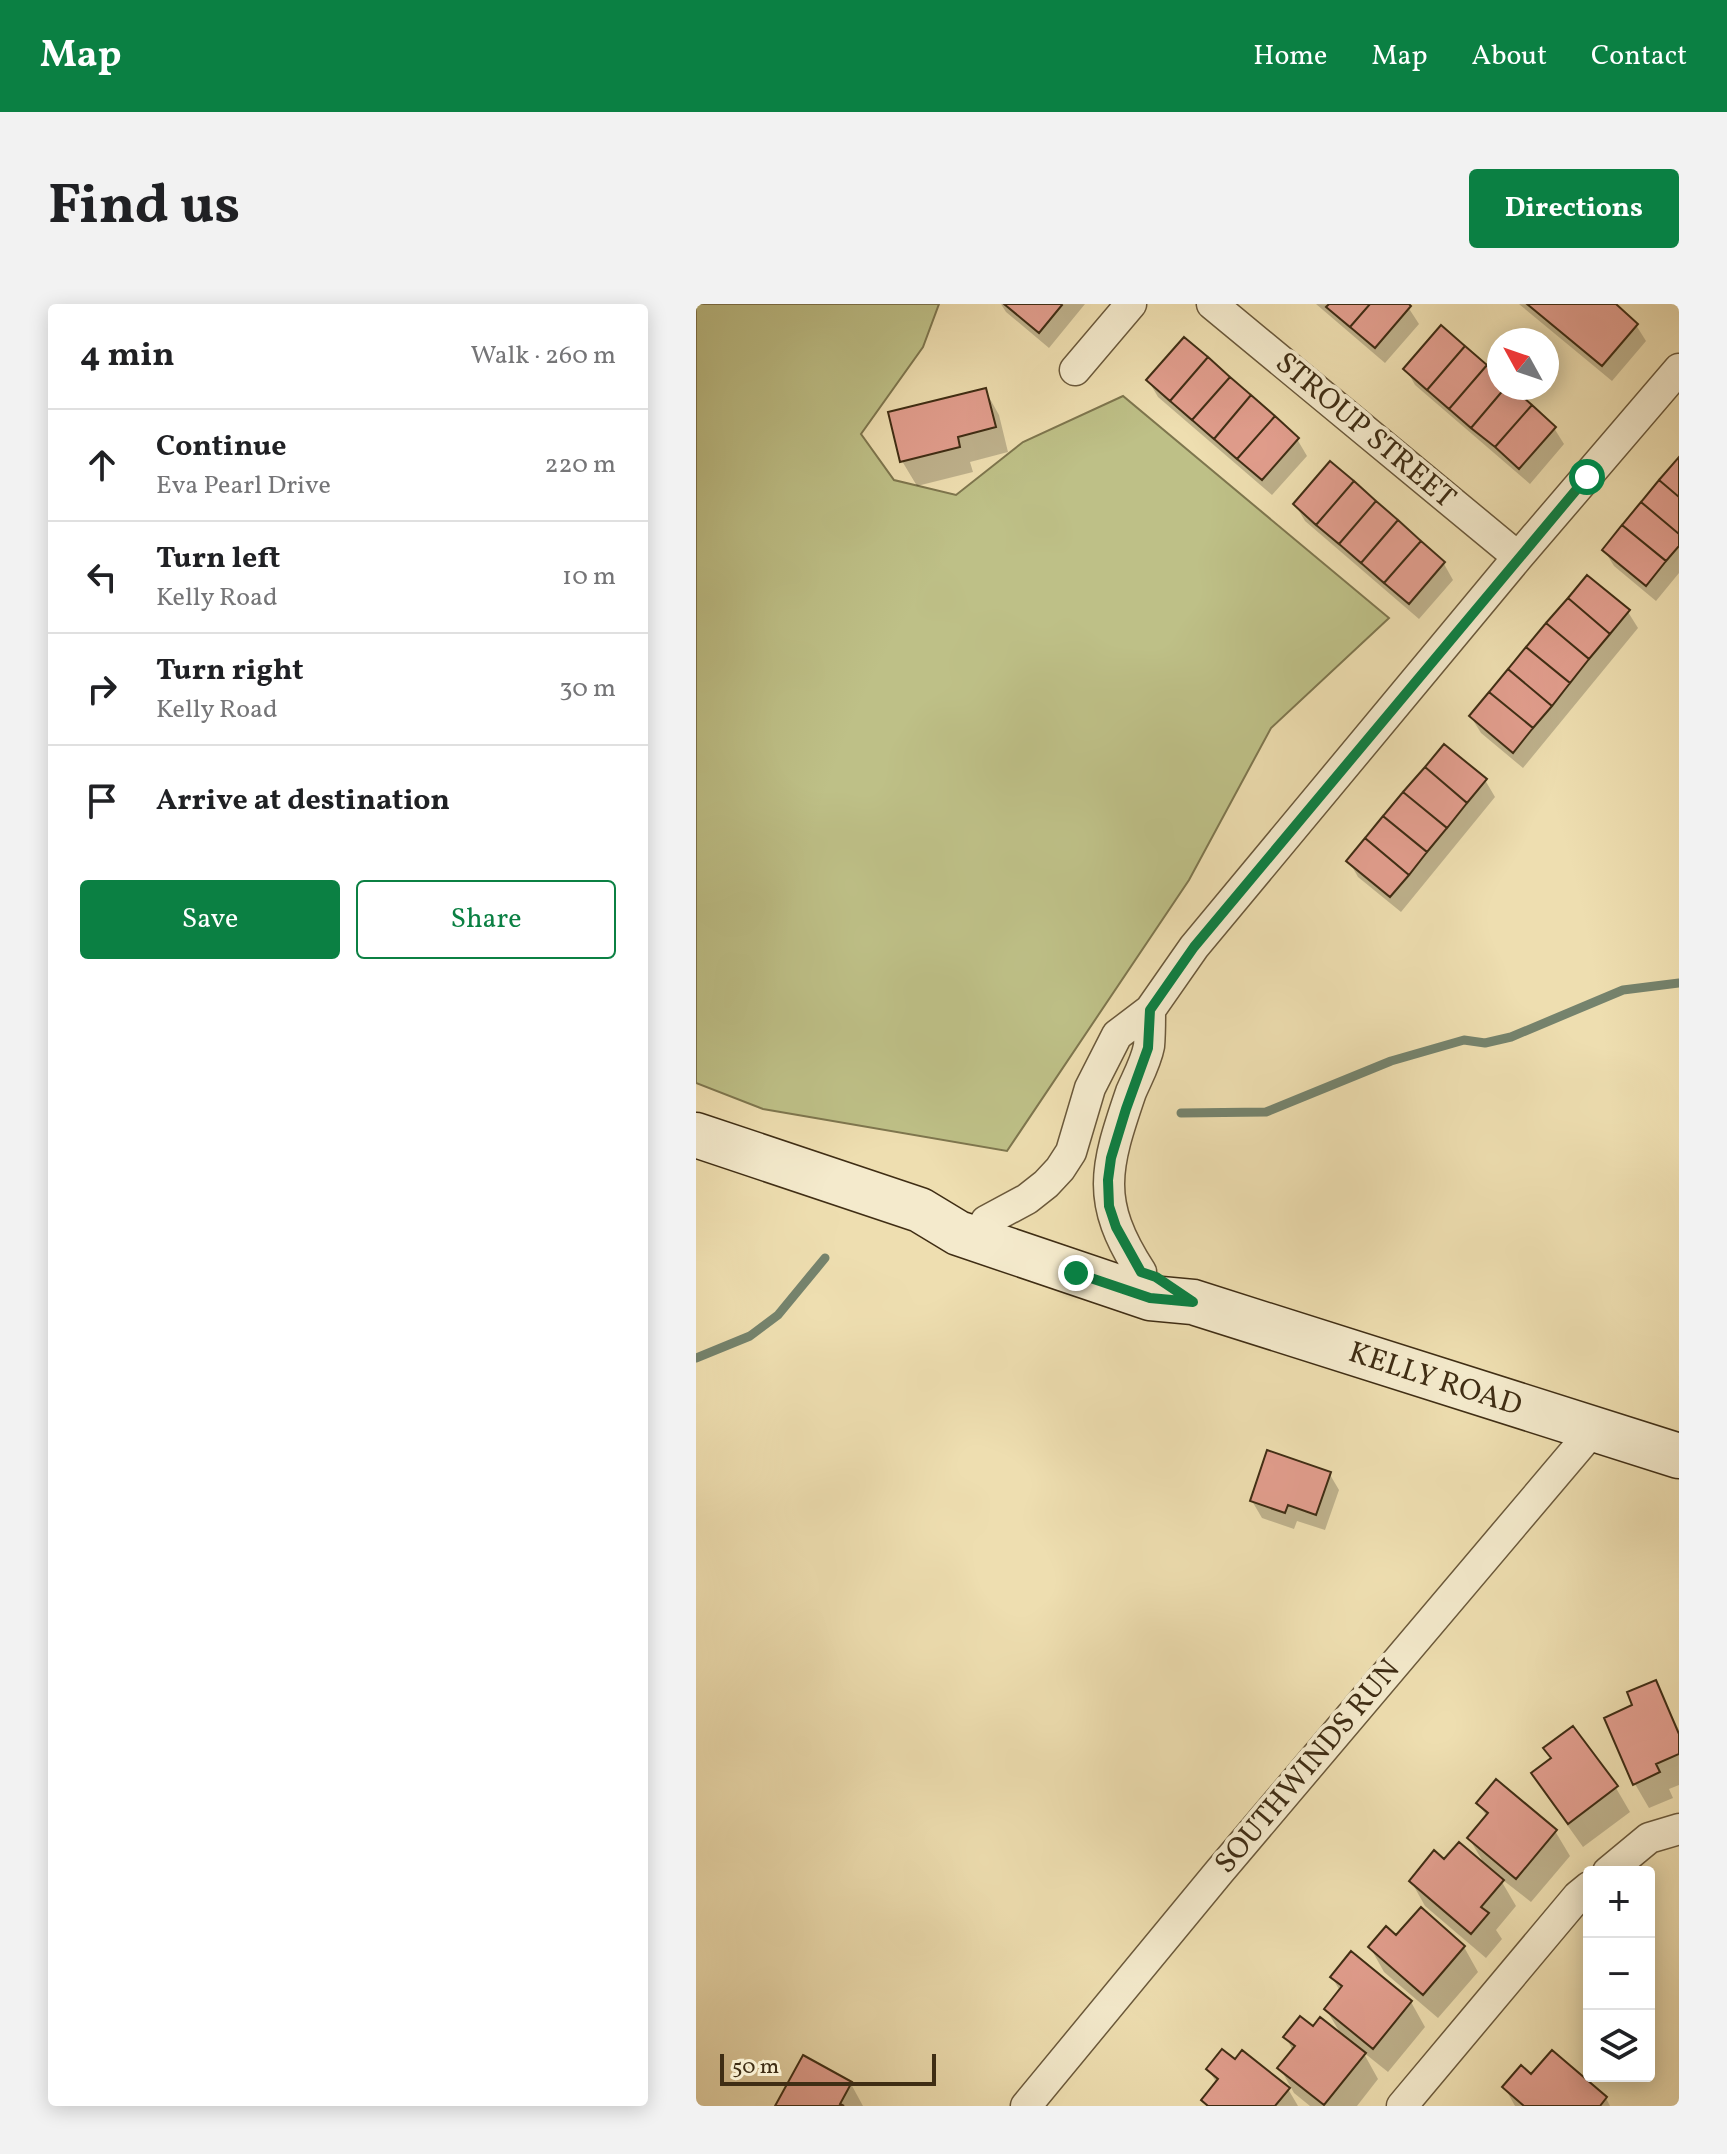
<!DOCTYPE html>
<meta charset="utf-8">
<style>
body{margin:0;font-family:Vollkorn,serif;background:#f2f2f2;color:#202124}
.controls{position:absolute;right:24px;bottom:24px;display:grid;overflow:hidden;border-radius:8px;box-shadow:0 4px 20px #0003}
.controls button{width:72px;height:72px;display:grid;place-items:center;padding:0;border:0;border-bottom:2px solid #e0e0e0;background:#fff;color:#202124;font:40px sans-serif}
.compass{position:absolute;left:791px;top:24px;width:72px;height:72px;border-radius:50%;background:#fff;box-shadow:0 4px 20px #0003;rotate:310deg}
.scale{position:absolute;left:24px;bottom:20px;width:216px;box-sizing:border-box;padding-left:8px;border:4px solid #3f2d14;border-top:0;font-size:22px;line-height:28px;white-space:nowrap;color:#3f2d14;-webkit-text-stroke:6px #f4eacc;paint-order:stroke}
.stop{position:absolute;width:24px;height:24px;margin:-18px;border:6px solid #0b8043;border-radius:50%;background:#fff}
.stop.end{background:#0b8043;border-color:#fff;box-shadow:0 2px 8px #0008}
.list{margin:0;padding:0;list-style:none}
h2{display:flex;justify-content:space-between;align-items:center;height:104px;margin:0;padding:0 32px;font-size:34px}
h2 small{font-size:26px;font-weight:400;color:#757577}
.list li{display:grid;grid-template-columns:52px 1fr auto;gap:24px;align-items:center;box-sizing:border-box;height:112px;padding:0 32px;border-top:2px solid #e0e0e0}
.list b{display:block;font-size:30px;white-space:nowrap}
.list p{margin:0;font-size:26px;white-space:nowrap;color:#757577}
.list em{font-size:26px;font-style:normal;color:#757577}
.actions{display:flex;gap:16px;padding:24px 32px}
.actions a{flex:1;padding:18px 0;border:2px solid #0b8043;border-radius:8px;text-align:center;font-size:28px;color:#0b8043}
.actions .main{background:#0b8043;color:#fff}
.icon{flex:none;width:44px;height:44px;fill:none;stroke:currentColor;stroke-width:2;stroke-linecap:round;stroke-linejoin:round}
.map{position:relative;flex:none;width:983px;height:1802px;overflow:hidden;border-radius:8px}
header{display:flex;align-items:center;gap:48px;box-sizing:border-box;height:112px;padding:0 40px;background:#0b8043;color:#fff}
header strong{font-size:38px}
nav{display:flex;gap:44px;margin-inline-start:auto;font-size:28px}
.intro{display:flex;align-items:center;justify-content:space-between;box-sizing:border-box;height:192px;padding:0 48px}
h1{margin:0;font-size:56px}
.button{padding:20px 36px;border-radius:8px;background:#0b8043;color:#fff;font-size:28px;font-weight:700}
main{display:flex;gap:48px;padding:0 48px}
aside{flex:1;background:#fff;border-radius:8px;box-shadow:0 4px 20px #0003}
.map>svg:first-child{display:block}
.green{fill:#bec087;stroke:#7e764e;stroke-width:2}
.shadow{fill:#0003}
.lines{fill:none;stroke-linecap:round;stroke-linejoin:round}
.stream{stroke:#75836d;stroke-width:9}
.building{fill:#e29e8e;stroke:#3f2d14;stroke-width:2}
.street-casing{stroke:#6b593b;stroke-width:33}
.secondary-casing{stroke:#3f2d14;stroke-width:47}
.street{stroke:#f4eacc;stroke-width:30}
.secondary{stroke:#f4eacc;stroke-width:44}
.route{stroke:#0b8043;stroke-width:10}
.labels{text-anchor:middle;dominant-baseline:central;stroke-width:8;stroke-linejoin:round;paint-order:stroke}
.street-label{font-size:30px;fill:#3f2d14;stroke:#f4eacc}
</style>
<header>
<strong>Map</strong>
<nav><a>Home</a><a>Map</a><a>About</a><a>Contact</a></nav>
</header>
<div class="intro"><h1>Find us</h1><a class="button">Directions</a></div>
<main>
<aside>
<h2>4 min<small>Walk · 260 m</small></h2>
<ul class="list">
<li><svg class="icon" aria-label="ahead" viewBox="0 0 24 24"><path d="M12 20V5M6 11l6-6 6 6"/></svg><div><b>Continue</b><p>Eva Pearl Drive</p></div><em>220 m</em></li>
<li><svg class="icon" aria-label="left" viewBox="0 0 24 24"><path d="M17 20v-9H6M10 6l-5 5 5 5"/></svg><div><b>Turn left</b><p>Kelly Road</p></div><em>10 m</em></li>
<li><svg class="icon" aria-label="right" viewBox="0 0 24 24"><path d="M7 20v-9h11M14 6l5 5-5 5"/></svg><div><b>Turn right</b><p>Kelly Road</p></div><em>30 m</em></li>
<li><svg class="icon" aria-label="arrive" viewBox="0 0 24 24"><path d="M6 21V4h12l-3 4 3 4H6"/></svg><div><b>Arrive at destination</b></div></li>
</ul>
<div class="actions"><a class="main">Save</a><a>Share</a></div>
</aside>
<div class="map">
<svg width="983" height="1802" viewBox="0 0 983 1802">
<rect width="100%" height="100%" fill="#eedeb0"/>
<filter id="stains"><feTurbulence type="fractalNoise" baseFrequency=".0025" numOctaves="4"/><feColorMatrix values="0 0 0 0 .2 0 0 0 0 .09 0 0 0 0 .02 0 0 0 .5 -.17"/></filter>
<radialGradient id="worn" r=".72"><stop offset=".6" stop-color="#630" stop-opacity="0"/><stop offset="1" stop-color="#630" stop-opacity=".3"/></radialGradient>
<path class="green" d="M0,0H243L227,43L165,130L198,176L260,191L327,138L427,92L693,314L575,424L493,576L311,847L67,805L0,779Z"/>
<path class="shadow" d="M305,0H389L353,44L310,8Z
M620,0H710L723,20L689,59Z
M823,0H916L940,21L950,37L916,77Z
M710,65L803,75V84H813L858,124L868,140L834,180L719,81Z
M452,76L601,135L611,152L576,191L462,93Z
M289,86L303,111L312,148L274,158L277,168L221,182L206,157L195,109Z
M983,156V269L960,297L918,262L908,246Z
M635,159L748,260L757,276L723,315L609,217L599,200Z
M932,308L942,324L827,464L785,429L775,413Z
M789,476L799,493L705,608L662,573L653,557Z
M633,1169L643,1186L629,1226L601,1217L598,1225L566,1214L556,1197Z
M959,1378L983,1426V1481L973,1485L977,1494L953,1504L939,1480V1402Z
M877,1424L920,1484L934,1508L887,1543L852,1494L838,1470L857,1456Z
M783,1500L859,1527L874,1552L835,1598L803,1573L820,1602L800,1626L806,1635L790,1654L729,1602L715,1577L749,1558L790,1563L773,1534L791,1513Z
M701,1634L768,1643L782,1668L742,1714L688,1668L674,1643Z
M636,1673L715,1698L729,1723L692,1768L667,1748L682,1775L661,1802H614L598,1789L584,1764L597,1747L590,1733L617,1725L646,1732L630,1705L644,1687Z
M539,1758L592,1785L602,1802H511L507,1796L521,1780L513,1766Z
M835,1773L910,1794L914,1802H819L809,1784Z
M155,1780L167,1802H81Z"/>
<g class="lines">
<path class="stream" d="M485,809L570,808L695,757L768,736L789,739L815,733L927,686L983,679
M0,1054L54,1032L82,1011L129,954"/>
</g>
<path class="building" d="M308,0H365L366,1L343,29Z
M633,0H674L654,23L630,3Z
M674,0H713L715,2L679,44L654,23Z
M831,0H920L942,20L906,62Z
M745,21L769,42L731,86L707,65Z
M488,33L512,53L474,97L450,76Z
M769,42L791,61L753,105L731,86Z
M512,53L534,73L496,116L474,97Z
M791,61L803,72V84H809L775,124L753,105Z
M534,73L555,91L518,135L496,116Z
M290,84L300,123L262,133L264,143L204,158L192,108Z
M809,84H817L836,101L799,143L775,124Z
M555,91L579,112L541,155L518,135Z
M836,101L860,123L823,165L799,143Z
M579,112L603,134L566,176L541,155Z
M983,153V193L963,176Z
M634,157L658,177L620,221L597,200Z
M963,176L983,193V230L945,198Z
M658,177L680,197L643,240L620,221Z
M680,197L702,216L665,259L643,240Z
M945,198L983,230V242L970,257L926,221Z
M702,216L725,237L688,279L665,259Z
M926,221L970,257L950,282L906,246Z
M725,237L749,258L713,300L688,279Z
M891,271L934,306L914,330L872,294Z
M872,294L914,330L893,355L850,319Z
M850,319L893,355L874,379L830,343Z
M830,343L874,379L856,402L812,365Z
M812,365L856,402L837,424L793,388Z
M793,388L837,424L817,449L773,412Z
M748,440L791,475L771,499L729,463Z
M729,463L771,499L751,524L707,488Z
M707,488L751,524L731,548L687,512Z
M687,512L731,548L713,571L669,534Z
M669,534L713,571L694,593L650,557Z
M571,1146L635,1168L620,1211L592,1201L589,1209L554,1197Z
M960,1376L983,1430V1450L960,1460L964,1468L937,1481L908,1414L936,1401L931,1388Z
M877,1422L922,1482L872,1520L835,1469L855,1454L847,1444Z
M800,1475L861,1526L820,1575L771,1534L792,1509L780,1499Z
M763,1538L808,1576L785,1603L793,1609L775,1630L713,1577L738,1546L748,1555Z
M725,1603L769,1642L727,1691L672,1643L690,1622L700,1631Z
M655,1647L716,1697L677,1745L628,1705L646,1682L634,1673Z
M604,1712L617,1722L624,1713L670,1749L628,1801L581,1764L599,1742L587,1733Z
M526,1745L539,1755L546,1746L594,1784L579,1802H512L505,1796L522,1775L510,1765Z
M856,1746L911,1793L904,1802H828L806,1783L825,1761L835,1770Z
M107,1751L156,1778L144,1800L148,1802H79Z"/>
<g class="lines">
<defs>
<path id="street" d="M516,0L822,253
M379,66L435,0
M290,917L331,895L350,880L364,865L375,848L394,784L421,731L454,706L498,643L822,253L983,65
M445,968C399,897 409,864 435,788C441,774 450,758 453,742C454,731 454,718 454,706
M912,1568L953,1534L983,1525
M330,1802L523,1568L897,1126
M706,1802L882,1592L893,1583"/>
<path id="secondary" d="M0,831L224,906L262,929L454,994L497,998L983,1152"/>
</defs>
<use href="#street" class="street-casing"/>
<use href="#secondary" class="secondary-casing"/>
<use href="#street" class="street"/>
<use href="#secondary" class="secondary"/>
</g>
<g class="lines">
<path class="route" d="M380,969L454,994L497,998L460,973L445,968L420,923L413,902L412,876L415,854L430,805L452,744L454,706L498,643L891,173"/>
</g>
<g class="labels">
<g class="street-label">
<text transform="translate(669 127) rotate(40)">STROUP STREET</text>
<text transform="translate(739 1076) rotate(18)">KELLY ROAD</text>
<text transform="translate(612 1463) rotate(-50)">SOUTHWINDS RUN</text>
</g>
</g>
<rect width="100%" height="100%" filter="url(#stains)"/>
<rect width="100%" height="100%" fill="url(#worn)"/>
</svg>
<div class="controls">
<button>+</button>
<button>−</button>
<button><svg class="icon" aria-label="layers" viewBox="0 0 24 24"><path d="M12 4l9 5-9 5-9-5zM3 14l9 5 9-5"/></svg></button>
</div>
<svg class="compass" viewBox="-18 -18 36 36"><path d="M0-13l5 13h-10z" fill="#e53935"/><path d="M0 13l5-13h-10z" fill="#757577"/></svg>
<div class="scale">50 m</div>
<div class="stop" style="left:891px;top:173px"></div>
<div class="stop end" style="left:380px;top:969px"></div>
</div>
</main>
